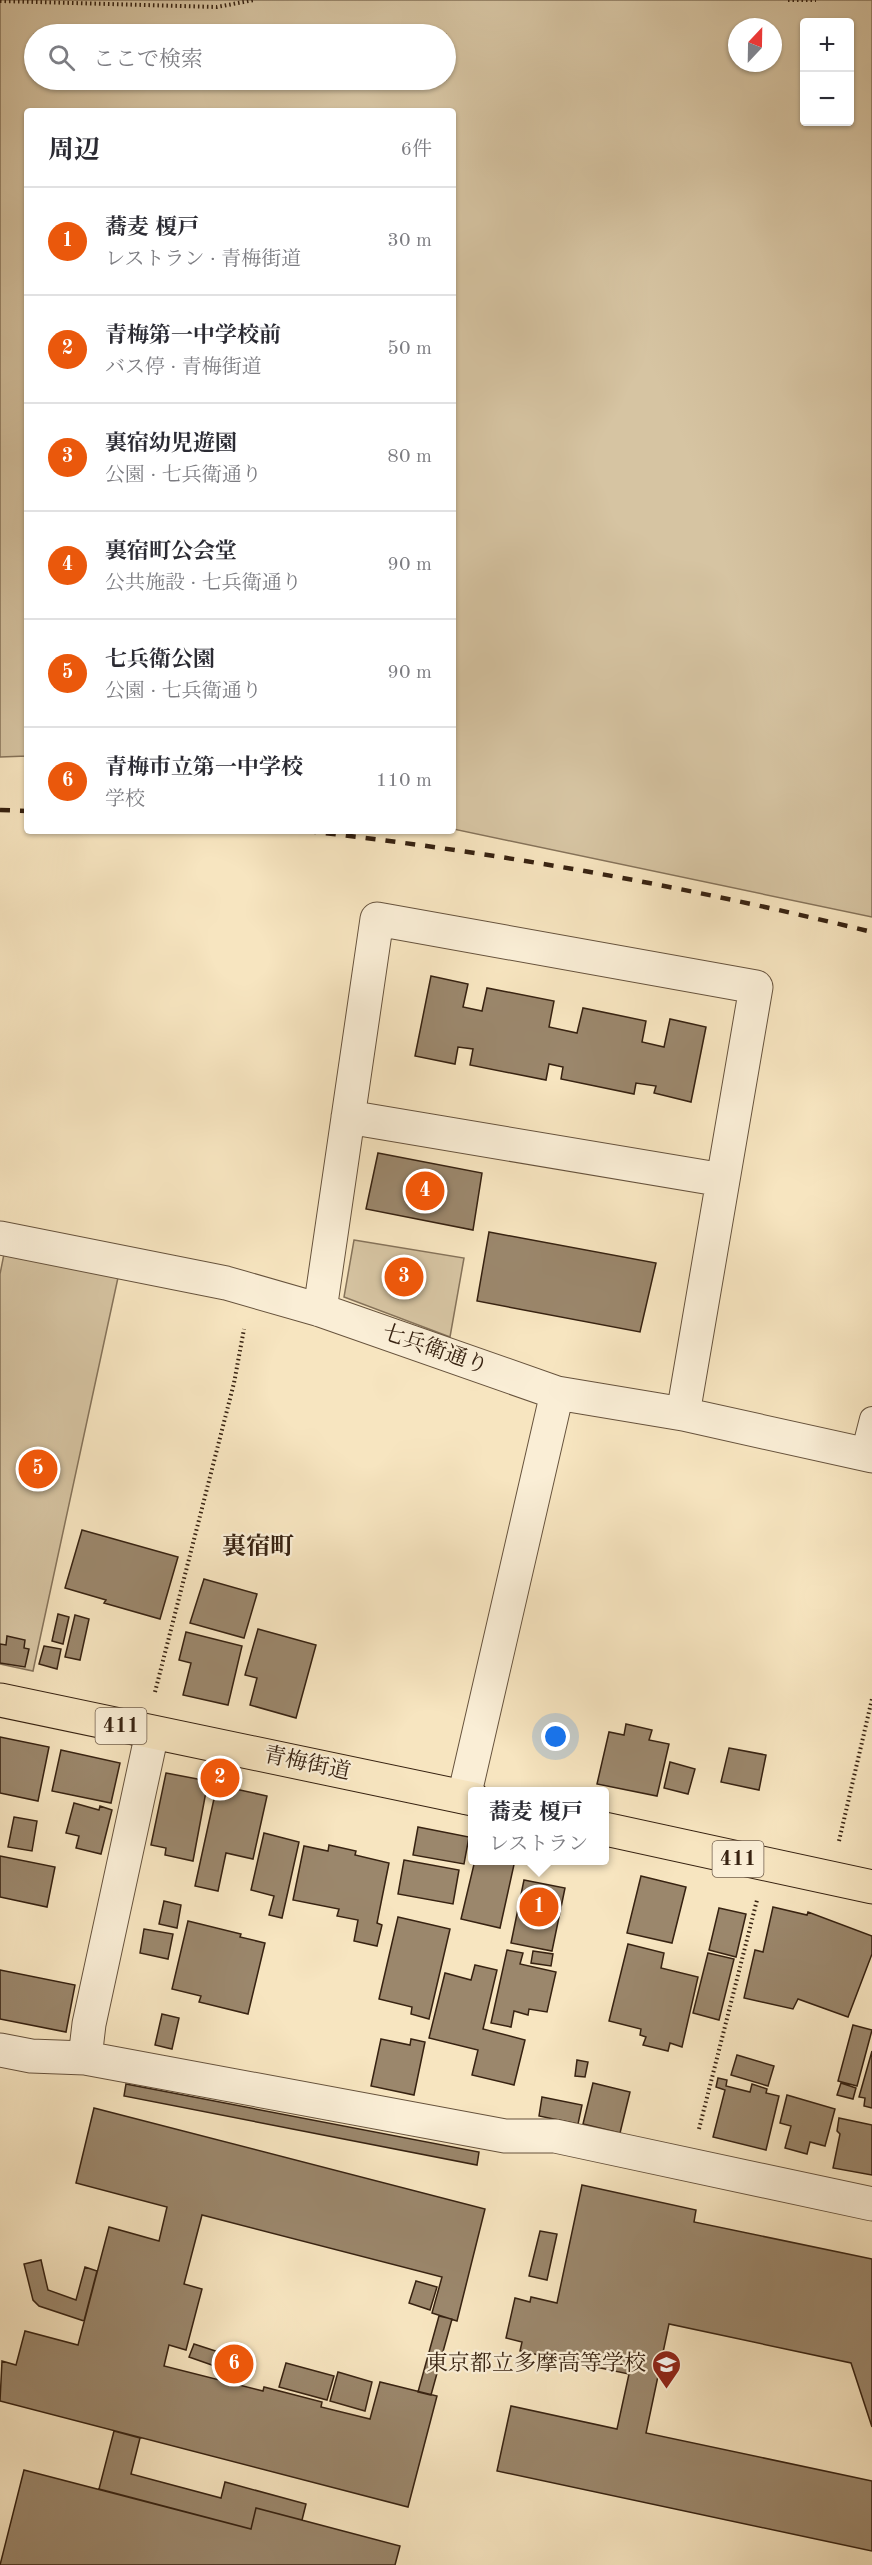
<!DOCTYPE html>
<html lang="ja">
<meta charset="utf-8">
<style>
body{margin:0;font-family:"Old Standard TT","Noto Serif JP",serif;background:#f7f7f7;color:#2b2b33}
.controls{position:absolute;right:18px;top:18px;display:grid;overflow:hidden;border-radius:6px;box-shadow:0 2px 4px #0004}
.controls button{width:54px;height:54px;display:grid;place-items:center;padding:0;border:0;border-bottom:2px solid #e1e1e2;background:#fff;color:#2b2b33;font:30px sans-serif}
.compass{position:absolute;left:728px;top:18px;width:54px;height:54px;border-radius:50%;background:#fff;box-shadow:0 2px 4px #0004;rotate:22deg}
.you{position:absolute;left:556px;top:1737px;width:21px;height:21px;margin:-15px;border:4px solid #fff;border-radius:50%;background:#1a73e8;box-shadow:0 0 0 9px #1a73e833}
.badge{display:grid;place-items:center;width:39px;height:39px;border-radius:50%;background:#ea580c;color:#fff;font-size:20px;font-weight:700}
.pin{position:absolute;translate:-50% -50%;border:3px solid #fff;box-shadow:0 2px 6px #0006}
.popup{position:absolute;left:468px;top:1787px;width:141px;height:78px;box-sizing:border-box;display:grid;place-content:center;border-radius:6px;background:#fff;filter:drop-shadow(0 2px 4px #0005);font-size:20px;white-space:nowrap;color:#7c7c81}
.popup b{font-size:22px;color:#2b2b33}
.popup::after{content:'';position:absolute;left:50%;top:100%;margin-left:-12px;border:12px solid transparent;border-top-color:#fff}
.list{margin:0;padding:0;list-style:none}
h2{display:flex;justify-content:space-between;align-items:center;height:78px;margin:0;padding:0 24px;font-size:26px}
h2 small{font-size:20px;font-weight:400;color:#7c7c81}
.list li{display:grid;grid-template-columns:39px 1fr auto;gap:18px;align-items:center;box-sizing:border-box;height:108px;padding:0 24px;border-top:2px solid #e1e1e2}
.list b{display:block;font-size:22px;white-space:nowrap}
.list p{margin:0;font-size:20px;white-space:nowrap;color:#7c7c81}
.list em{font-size:20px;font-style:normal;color:#7c7c81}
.icon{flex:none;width:33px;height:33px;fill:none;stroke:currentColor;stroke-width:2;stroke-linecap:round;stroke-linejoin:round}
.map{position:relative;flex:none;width:872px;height:2565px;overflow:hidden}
.search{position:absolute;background:#fff;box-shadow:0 2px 4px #0004;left:24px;top:24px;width:432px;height:66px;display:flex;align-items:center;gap:15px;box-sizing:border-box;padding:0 21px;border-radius:33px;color:#7c7c81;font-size:22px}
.panel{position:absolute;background:#fff;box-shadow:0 2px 4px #0004;left:24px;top:108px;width:432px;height:726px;border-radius:6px}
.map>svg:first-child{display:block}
.green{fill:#d6c4a2;stroke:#86735a;stroke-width:1.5;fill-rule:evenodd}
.building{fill:#9b876c;stroke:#372211;stroke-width:1.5}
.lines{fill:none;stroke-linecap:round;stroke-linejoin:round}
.lane-casing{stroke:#67533d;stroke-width:26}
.street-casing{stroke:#67533d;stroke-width:35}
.highway-casing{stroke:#372211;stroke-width:35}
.path{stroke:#372211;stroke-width:4;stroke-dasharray:1.5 3;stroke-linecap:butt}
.lane{stroke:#faeed6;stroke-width:24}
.street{stroke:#faeed6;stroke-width:33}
.highway{stroke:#f7e5c0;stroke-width:33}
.rail{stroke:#372211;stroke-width:4.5;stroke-dasharray:10 10;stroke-linecap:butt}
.labels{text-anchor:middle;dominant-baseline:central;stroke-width:4.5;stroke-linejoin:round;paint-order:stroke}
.shield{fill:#faeed6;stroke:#725f4c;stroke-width:1.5}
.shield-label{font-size:21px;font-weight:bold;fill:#372211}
.street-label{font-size:22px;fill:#372211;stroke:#faeed6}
.poi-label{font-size:22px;fill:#372211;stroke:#faeed6;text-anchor:end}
.neighbourhood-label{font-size:24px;font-weight:bold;fill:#372211;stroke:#faeed6}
</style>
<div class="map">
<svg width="872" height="2565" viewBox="0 0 872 2565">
<rect width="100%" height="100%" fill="#f7e5c0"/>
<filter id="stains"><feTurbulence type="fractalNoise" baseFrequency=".00333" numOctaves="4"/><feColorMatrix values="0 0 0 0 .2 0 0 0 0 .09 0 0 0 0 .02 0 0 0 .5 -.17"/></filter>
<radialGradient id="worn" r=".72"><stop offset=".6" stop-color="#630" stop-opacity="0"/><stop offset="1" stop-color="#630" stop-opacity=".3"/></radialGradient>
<path class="green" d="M0,0H872V917L453,829V111H27V756L0,757ZM804,22H850V122H804ZM737,27H773V63H737ZM34,34H446V80H34Z
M354,1240L464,1258L450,1337L344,1297Z
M5,1249L119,1273L33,1671L0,1664V1274Z"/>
<path class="building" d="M431,976L468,984L463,1007L482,1011L487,988L554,1001L549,1027L577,1033L583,1008L646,1021L642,1042L664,1047L670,1019L706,1027L691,1102L654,1093L656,1086L636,1083L634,1094L561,1079L563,1067L549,1064L546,1080L470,1065L473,1049L458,1047L455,1064L415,1056Z
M378,1153L482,1173L473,1230L366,1209Z
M489,1232L656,1263L640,1332L477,1301Z
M82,1530L178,1557L160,1619L104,1603L106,1600L65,1588Z
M204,1579L257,1594L244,1638L190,1623Z
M58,1614L69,1617L63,1644L52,1641Z
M75,1615L89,1619L80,1660L65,1657Z
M258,1629L316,1645L296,1718L250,1705L257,1678L245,1675Z
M186,1632L242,1646L228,1705L183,1695L191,1663L179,1660Z
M7,1636L25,1640L24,1648L29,1649L25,1667L0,1663V1644L6,1645Z
M44,1646L61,1649L57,1669L39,1664Z
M626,1724L652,1730L649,1740L669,1744L657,1796L597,1784L609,1732L624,1735Z
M0,1737L49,1747L38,1801L0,1793Z
M729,1748L766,1755L759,1790L721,1782Z
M61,1750L120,1763L111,1803L52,1791Z
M670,1762L695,1769L688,1794L664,1788Z
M166,1773L208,1781L193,1861L165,1855L166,1848L151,1845Z
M217,1785L267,1796L253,1859L226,1853L218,1891L195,1886Z
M74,1803L99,1810L100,1806L112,1810L101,1854L76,1848L79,1836L66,1833Z
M14,1817L37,1821L32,1851L8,1847Z
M418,1827L469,1837L464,1864L413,1855Z
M264,1833L299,1842L282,1918L269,1915L274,1896L251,1890Z
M329,1845L356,1851L355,1855L389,1863L377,1923L382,1925L377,1946L354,1941L358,1920L337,1916L339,1909L293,1900L304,1846L328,1851Z
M0,1856L55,1867L47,1907L0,1897Z
M404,1860L459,1870L453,1904L398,1894Z
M475,1860H515L500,1928L461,1919Z
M641,1876L686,1887L672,1943L627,1933Z
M524,1880L565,1888L552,1951L511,1943Z
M164,1901L181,1905L177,1928L159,1924Z
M773,1907L807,1915L808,1912L872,1936V1954L848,2017L798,1999L793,2009L744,1998L755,1950L763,1952Z
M719,1908L746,1914L736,1957L709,1950Z
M398,1917L450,1929L429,2019L411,2014L412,2007L379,1999Z
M188,1921L241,1934L240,1937L265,1943L248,2014L199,2002L201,1996L172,1989Z
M144,1929L173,1934L168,1959L140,1953Z
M628,1944L664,1953L661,1968L698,1977L682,2047L670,2043L668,2051L643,2045L646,2037L640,2035L641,2029L609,2021Z
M507,1950L523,1953L520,1964L556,1972L547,2012L529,2009L528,2015L514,2011L511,2027L491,2023Z
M533,1951L553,1954L551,1966L531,1963Z
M708,1953L734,1959L719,2020L693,2013Z
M475,1965L497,1970L483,2029L525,2040L514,2085L472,2075L478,2050L429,2038L445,1973L471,1980Z
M0,1970L75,1985L66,2032L0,2019Z
M162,2014L179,2018L172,2049L155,2045Z
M853,2025L872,2030L857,2086L838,2081Z
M381,2039L410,2045L411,2039L425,2042L414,2095L371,2086Z
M872,2051V2108L864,2106L865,2098L859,2097Z
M737,2055L774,2066L768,2086L731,2075Z
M577,2060L588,2062L585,2077L575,2076Z
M718,2078L727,2080L726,2086L750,2092L752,2084L767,2089L766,2093L779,2096L766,2150L713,2137L725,2090L716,2087Z
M593,2083L630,2092L620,2133L583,2124Z
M841,2083L856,2088L853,2099L837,2095Z
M126,2084L479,2152L477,2165L124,2096Z
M787,2095L835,2109L825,2146L810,2142L807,2154L785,2148L791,2126L780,2123Z
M542,2097L582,2105L578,2124L539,2116Z
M94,2108L485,2209L457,2321L432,2313L442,2277L202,2215L184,2284L202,2289L186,2350L169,2345L164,2366L263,2391L264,2387L322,2402L321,2407L370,2419L380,2382L437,2396L408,2507L0,2401L2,2361L16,2365L25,2331L78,2345L109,2227L159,2241L167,2207L76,2183Z
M839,2118L872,2125V2175L833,2168L840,2134L837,2131Z
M582,2185L696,2210L694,2222L872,2259V2427L851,2363L669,2324L646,2433L872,2481V2551L497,2471L511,2406L617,2429L629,2374L520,2351L522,2342L506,2338L515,2298L530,2302L531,2297L557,2303Z
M540,2231L557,2234L547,2280L529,2276Z
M41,2260L48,2290L76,2300L85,2267L97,2271L84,2321L39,2306L33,2300L24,2264Z
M416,2281L437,2287L430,2310L409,2303Z
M439,2316L452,2319L431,2395L418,2392Z
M194,2344L234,2357L229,2371L189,2357Z
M286,2363L334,2376L327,2400L279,2387Z
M338,2372L372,2382L365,2411L330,2401Z
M114,2431L140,2438L131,2474L221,2498L225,2482L306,2504L302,2520L256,2508L251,2529L99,2489Z
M24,2470L251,2529L256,2508L400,2546L395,2565H0Z"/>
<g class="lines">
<defs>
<path id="lane" d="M863,1454L872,1419"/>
<path id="street" d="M348,1117L723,1180
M0,1238L226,1283L320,1310L557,1393L683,1414L872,1456
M320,1310L377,919L756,987L683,1414
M464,1797L557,1393
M0,2050L31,2056L85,2058L505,2136H555L872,2204
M85,2058L89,2024L152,1733"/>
<path id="highway" d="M0,1700L473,1799
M605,1829L872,1887"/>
</defs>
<use href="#lane" class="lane-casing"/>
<use href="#street" class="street-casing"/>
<use href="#highway" class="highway-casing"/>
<path class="path" d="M788,0H816
M0,1L217,7L254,0
M155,1692L234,1383L244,1329
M839,1841L872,1699
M699,2129L757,1900"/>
<use href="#lane" class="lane"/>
<use href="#street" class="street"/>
<use href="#highway" class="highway"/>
<path class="rail" d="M0,810L27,811
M306,831C497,852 685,886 872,932"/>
</g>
<defs>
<symbol id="school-pin" viewBox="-11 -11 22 30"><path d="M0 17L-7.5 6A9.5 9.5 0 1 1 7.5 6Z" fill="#8f2418" stroke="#faeed6"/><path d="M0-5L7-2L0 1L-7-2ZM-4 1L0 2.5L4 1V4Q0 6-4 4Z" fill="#fff"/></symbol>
</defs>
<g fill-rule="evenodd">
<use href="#school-pin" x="650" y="2348" width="33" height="45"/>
</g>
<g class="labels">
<g class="shield">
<rect x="95.5" y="1708" width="51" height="36" rx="4.5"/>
<rect x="712.5" y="1841" width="51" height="36" rx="4.5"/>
</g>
<g class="shield-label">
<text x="121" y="1726">411</text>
<text x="738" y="1859">411</text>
</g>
<g class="street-label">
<text transform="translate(435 1350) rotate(19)">七兵衛通り</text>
<text transform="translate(307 1764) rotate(12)">青梅街道</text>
</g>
<g class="poi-label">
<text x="646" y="2364">東京都立多摩高等学校</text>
</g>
<g class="neighbourhood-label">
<text x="258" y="1548">裏宿町</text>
</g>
</g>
<rect width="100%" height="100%" filter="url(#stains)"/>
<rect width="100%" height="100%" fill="url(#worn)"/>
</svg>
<div class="controls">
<button>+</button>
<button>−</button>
</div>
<svg class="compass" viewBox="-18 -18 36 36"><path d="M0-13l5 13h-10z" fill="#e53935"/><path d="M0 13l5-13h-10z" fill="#7c7c81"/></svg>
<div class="you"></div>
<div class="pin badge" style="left:539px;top:1907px">1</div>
<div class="popup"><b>蕎麦 榎戸</b>レストラン</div>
<div class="pin badge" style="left:220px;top:1778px">2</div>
<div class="pin badge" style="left:404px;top:1277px">3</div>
<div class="pin badge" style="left:425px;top:1191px">4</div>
<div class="pin badge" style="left:38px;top:1469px">5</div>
<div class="pin badge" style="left:234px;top:2364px">6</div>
<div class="search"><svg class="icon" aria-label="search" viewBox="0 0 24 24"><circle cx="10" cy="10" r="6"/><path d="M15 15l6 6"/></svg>ここで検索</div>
<section class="panel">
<h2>周辺<small>6件</small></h2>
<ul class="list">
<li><span class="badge">1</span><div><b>蕎麦 榎戸</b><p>レストラン · 青梅街道</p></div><em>30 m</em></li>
<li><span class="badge">2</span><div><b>青梅第一中学校前</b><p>バス停 · 青梅街道</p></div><em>50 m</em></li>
<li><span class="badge">3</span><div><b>裏宿幼児遊園</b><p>公園 · 七兵衛通り</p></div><em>80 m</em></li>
<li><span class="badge">4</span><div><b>裏宿町公会堂</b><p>公共施設 · 七兵衛通り</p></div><em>90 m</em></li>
<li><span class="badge">5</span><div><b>七兵衛公園</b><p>公園 · 七兵衛通り</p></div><em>90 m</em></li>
<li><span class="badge">6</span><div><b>青梅市立第一中学校</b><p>学校</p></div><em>110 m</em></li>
</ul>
</section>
</div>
